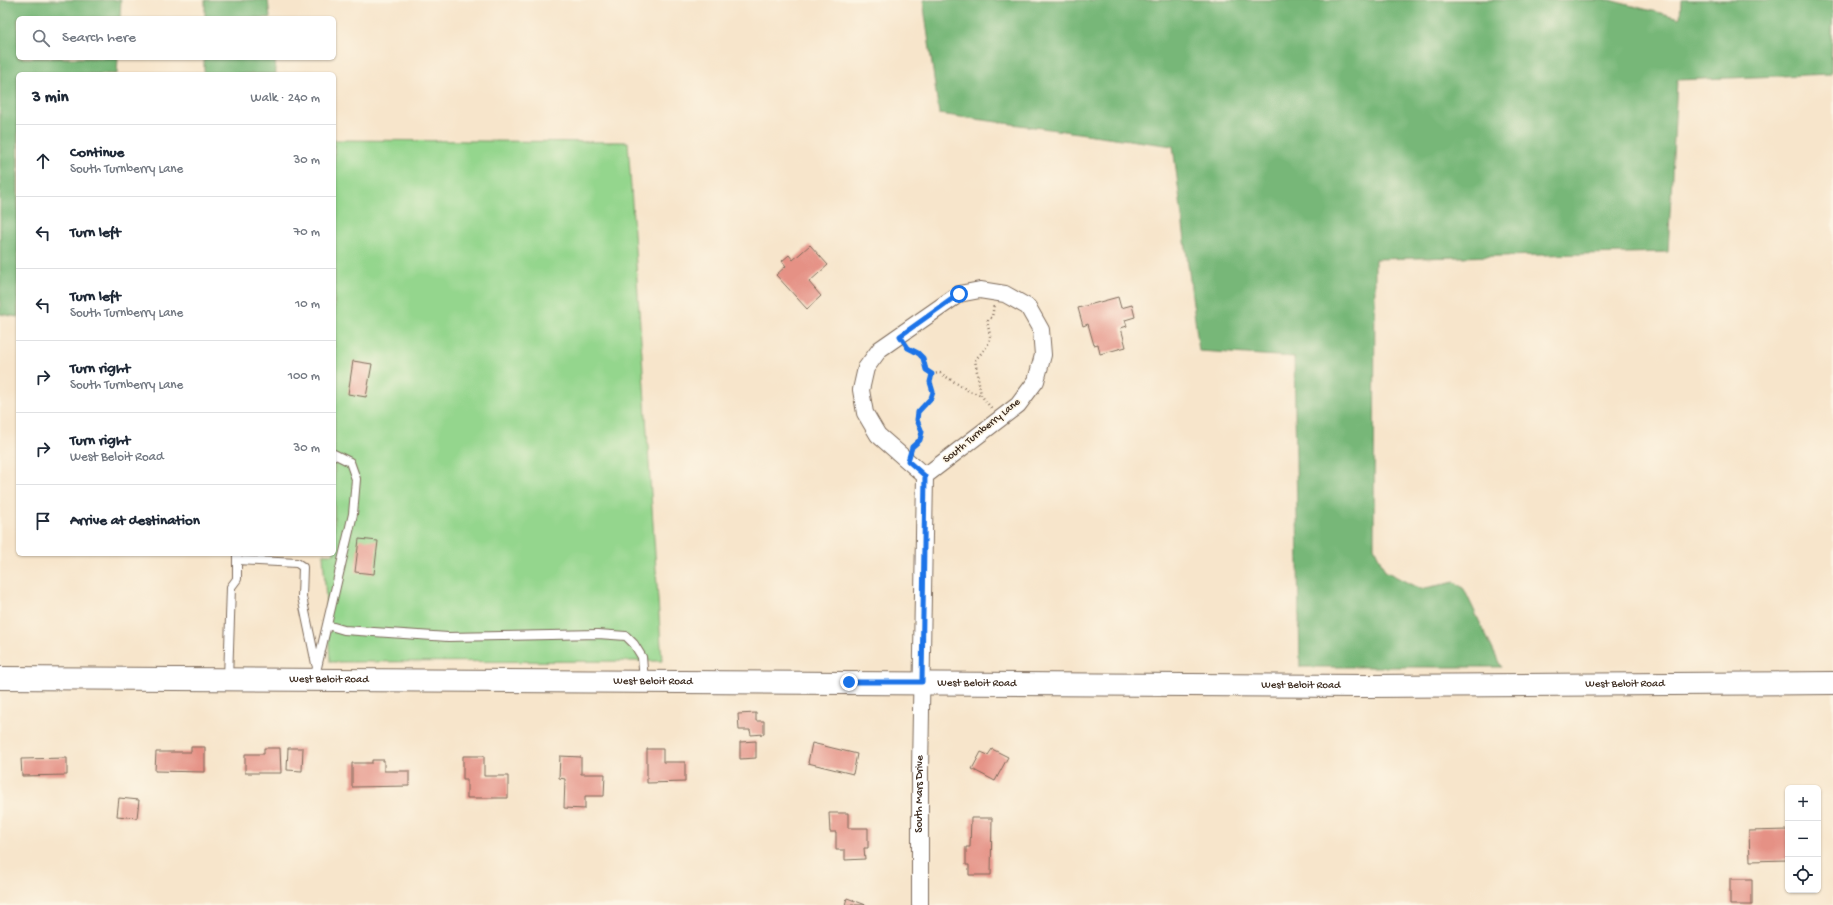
<!DOCTYPE html>
<meta charset="utf-8">
<style>
body{margin:0;font-family:"Gochi Hand",sans-serif;background:#f6f6f7;color:#1f2937}
.controls{position:absolute;right:12px;bottom:12px;display:grid;overflow:hidden;border-radius:6px;box-shadow:0 1px 3px #0004}
.controls button{width:36px;height:36px;display:grid;place-items:center;padding:0;border:0;border-bottom:1px solid #e0e1e3;background:#fff;color:#1f2937;font:20px sans-serif}
.stop{position:absolute;width:12px;height:12px;margin:-9px;border:3px solid #1a73e8;border-radius:50%;background:#fff}
.stop.end{background:#1a73e8;border-color:#fff;box-shadow:0 1px 4px #0008}
.list{margin:0;padding:0;list-style:none}
h2{display:flex;justify-content:space-between;align-items:center;height:52px;margin:0;padding:0 16px;font-size:17px}
h2 small{font-size:13px;font-weight:400;color:#747a83}
.list li{display:grid;grid-template-columns:26px 1fr auto;gap:12px;align-items:center;box-sizing:border-box;height:72px;padding:0 16px;border-top:1px solid #e0e1e3}
.list b{display:block;font-size:15px;white-space:nowrap}
.list p{margin:0;font-size:13px;white-space:nowrap;color:#747a83}
.list em{font-size:13px;font-style:normal;color:#747a83}
.icon{flex:none;width:22px;height:22px;fill:none;stroke:currentColor;stroke-width:2;stroke-linecap:round;stroke-linejoin:round}
.map{position:relative;flex:none;width:1833px;height:905px;overflow:hidden}
.search{position:absolute;background:#fff;box-shadow:0 1px 3px #0004;left:16px;top:16px;width:320px;height:44px;display:flex;align-items:center;gap:10px;box-sizing:border-box;padding:0 14px;border-radius:6px;color:#747a83;font-size:15px}
.panel{position:absolute;background:#fff;box-shadow:0 1px 3px #0004;left:16px;top:72px;width:320px;height:484px;border-radius:6px}
.map>svg:first-child{display:block}
.green{fill:#94d68d;stroke:#688056}
.forest{fill:#77b778;stroke:#59704b}
.building{fill:#e59185}
.lines{fill:none;stroke-linecap:round;stroke-linejoin:round}
.lane-casing{stroke:#7d6b5b;stroke-width:10}
.street-casing{stroke:#7d6b5b;stroke-width:18}
.secondary-casing{stroke:#7d6b5b;stroke-width:24}
.path{stroke:#7d6b5b;stroke-width:2.5;stroke-dasharray:1 3;stroke-linecap:butt}
.lane{stroke:#fff;stroke-width:8}
.street{stroke:#fff;stroke-width:16}
.secondary{stroke:#fff;stroke-width:22}
.route{stroke:#1a73e8;stroke-width:5}
.labels{text-anchor:middle;dominant-baseline:central;stroke-width:3;stroke-linejoin:round;paint-order:stroke}
.street-label{font-size:11px;fill:#3b2a1e;stroke:#fcf5e5}
</style>
<div class="map">
<svg width="1833" height="905" viewBox="0 0 1833 905">
<rect width="100%" height="100%" fill="#fcf5e5"/>
<filter id="ink" filterUnits="userSpaceOnUse"><feTurbulence type="fractalNoise" baseFrequency=".025" numOctaves="2"/><feDisplacementMap in="SourceGraphic" scale="8" xChannelSelector="R" yChannelSelector="G"/><feConvolveMatrix kernelMatrix="1 2 1 2 8 2 1 2 1" color-interpolation-filters="sRGB"/></filter>
<filter id="wash" filterUnits="userSpaceOnUse"><feTurbulence type="fractalNoise" baseFrequency=".012" numOctaves="4" result="noise"/><feDisplacementMap in="SourceGraphic" scale="16" xChannelSelector="R" yChannelSelector="G"/><feGaussianBlur stdDeviation="0.9" result="paint"/><feColorMatrix in="noise" values="0 0 0 0 0 0 0 0 0 0 0 0 0 0 0 0 0 1.4 0 .05"/><feComposite in="paint" operator="in"/></filter>
<g filter="url(#wash)">
<rect width="100%" height="100%" fill="#f7e5cb"/>
<path class="green" d="M334,140L628,142L662,661L330,662L323,554H334Z"/>
<path class="forest" d="M0,0H121L120,18H18V58H118L117,74H18V317L0,314Z
M205,0H268L270,18H205Z
M923,0H1609L1680,18L1681,0H1833L1831,74L1677,80L1668,252L1375,259L1374,547L1385,571L1420,589L1455,582L1464,589L1501,667H1300L1294,357L1199,351L1173,146L939,114Z
M204,58H275L276,74H204Z"/>
<g id="blocks">
<path class="building" d="M810,245L828,265L809,282L821,296L807,309L776,275L786,266L782,261L789,255L793,260Z
M1118,297L1121,308L1132,305L1135,317L1125,320L1127,326L1121,328L1126,347L1100,354L1098,344L1094,345L1088,324L1083,326L1078,308Z
M353,361L372,364L366,397L348,394Z
M359,539L378,541L374,574L355,572Z
M756,713V721H764V734L751,735L750,730H739L738,714Z
M756,741V758L740,759V742Z
M812,743L857,754L853,774L808,763Z
M191,747H205V772L155,771L156,752H191Z
M264,748H280L281,773H245V754H264Z
M288,748H303L302,771L287,770Z
M647,749H663V762H685V782L647,783Z
M992,749L1008,757L995,781L972,769L981,752L988,755Z
M463,756H484V776H508V798H467V779H463Z
M560,756L581,757V774H605L604,796H585V809L564,808L565,779L559,778Z
M67,758V775L22,776L21,759Z
M372,760H384V771H409V786L352,787V763H372Z
M119,798L139,800L137,818L117,816Z
M829,813H848V828H868V848H864L865,859L845,860V850H836V832H830Z
M971,818H992L991,875H969V865H966V847H970Z
M1788,830V860L1750,861L1749,831Z
M1730,879H1752V905H1730Z
M847,898L866,905H845Z"/>
</g>
</g>
<g filter="url(#ink)">
<use href="#blocks" fill-opacity="0" stroke="#7d6b5b" stroke-width="1"/>
<g class="lines">
<defs>
<path id="lane" d="M237,560L297,563L303,567L302,597L316,664
M327,625L344,630L448,637L598,634L626,636L634,644L642,657L644,681
M228,679L231,587L237,579V554
M314,680L353,514L356,479L350,462L334,454"/>
<g id="street">
<path d="M980,290L1005,294L1028,307L1041,330L1043,355L1036,381L1018,405L925,476L878,435L865,413L861,390L866,368L880,349L959,294Z"/>
<path id="s1" d="M920,905V770L925,476"/>
</g>
<g id="secondary">
<path id="s2" d="M0,678L1366,686L1833,683"/>
</g>
</defs>
<use href="#lane" class="lane-casing"/>
<use href="#street" class="street-casing"/>
<use href="#secondary" class="secondary-casing"/>
<path class="path" d="M907,347L923,358L926,369L932,374C930,382 934,390 932,396C929,403 920,407 918,413C912,430 931,427 912,447
M932,374L940,373L969,391L981,395
M991,408L981,395L975,360C981,353 990,345 990,337C990,331 987,326 988,320L992,317L994,305"/>
<use href="#lane" class="lane"/>
<use href="#street" class="street"/>
<use href="#secondary" class="secondary"/>
</g>
</g>
<g class="lines" filter="url(#ink)">
<path class="route" d="M849,682H922L925,476L908,461L912,447L920,440L922,432L917,420L918,412L931,398L933,392L930,382L932,374L926,370L923,358L918,353L908,348L900,336L959,294"/>
</g>
<g class="labels">
<g class="street-label">
<text transform="translate(982 431) rotate(-39)">South Turnberry Lane</text>
<text stroke="none"><textPath href="#s2" startOffset="329">West Beloit Road</textPath></text>
<text stroke="none"><textPath href="#s2" startOffset="653">West Beloit Road</textPath></text>
<text stroke="none"><textPath href="#s2" startOffset="977">West Beloit Road</textPath></text>
<text stroke="none"><textPath href="#s2" startOffset="1301">West Beloit Road</textPath></text>
<text stroke="none"><textPath href="#s2" startOffset="1625">West Beloit Road</textPath></text>
<text stroke="none"><textPath href="#s1" startOffset="111">South Mars Drive</textPath></text>
</g>
</g>
</svg>
<div class="controls">
<button>+</button>
<button>−</button>
<button><svg class="icon" aria-label="locate" viewBox="0 0 24 24"><circle cx="12" cy="12" r="6"/><path d="M12 2v4M12 18v4M2 12h4M18 12h4"/></svg></button>
</div>
<div class="stop" style="left:959px;top:294px"></div>
<div class="stop end" style="left:849px;top:682px"></div>
<div class="search"><svg class="icon" aria-label="search" viewBox="0 0 24 24"><circle cx="10" cy="10" r="6"/><path d="M15 15l6 6"/></svg>Search here</div>
<section class="panel">
<h2>3 min<small>Walk · 240 m</small></h2>
<ul class="list">
<li><svg class="icon" aria-label="ahead" viewBox="0 0 24 24"><path d="M12 20V5M6 11l6-6 6 6"/></svg><div><b>Continue</b><p>South Turnberry Lane</p></div><em>30 m</em></li>
<li><svg class="icon" aria-label="left" viewBox="0 0 24 24"><path d="M17 20v-9H6M10 6l-5 5 5 5"/></svg><div><b>Turn left</b></div><em>70 m</em></li>
<li><svg class="icon" aria-label="left" viewBox="0 0 24 24"><path d="M17 20v-9H6M10 6l-5 5 5 5"/></svg><div><b>Turn left</b><p>South Turnberry Lane</p></div><em>10 m</em></li>
<li><svg class="icon" aria-label="right" viewBox="0 0 24 24"><path d="M7 20v-9h11M14 6l5 5-5 5"/></svg><div><b>Turn right</b><p>South Turnberry Lane</p></div><em>100 m</em></li>
<li><svg class="icon" aria-label="right" viewBox="0 0 24 24"><path d="M7 20v-9h11M14 6l5 5-5 5"/></svg><div><b>Turn right</b><p>West Beloit Road</p></div><em>30 m</em></li>
<li><svg class="icon" aria-label="arrive" viewBox="0 0 24 24"><path d="M6 21V4h12l-3 4 3 4H6"/></svg><div><b>Arrive at destination</b></div></li>
</ul>
</section>
</div>
